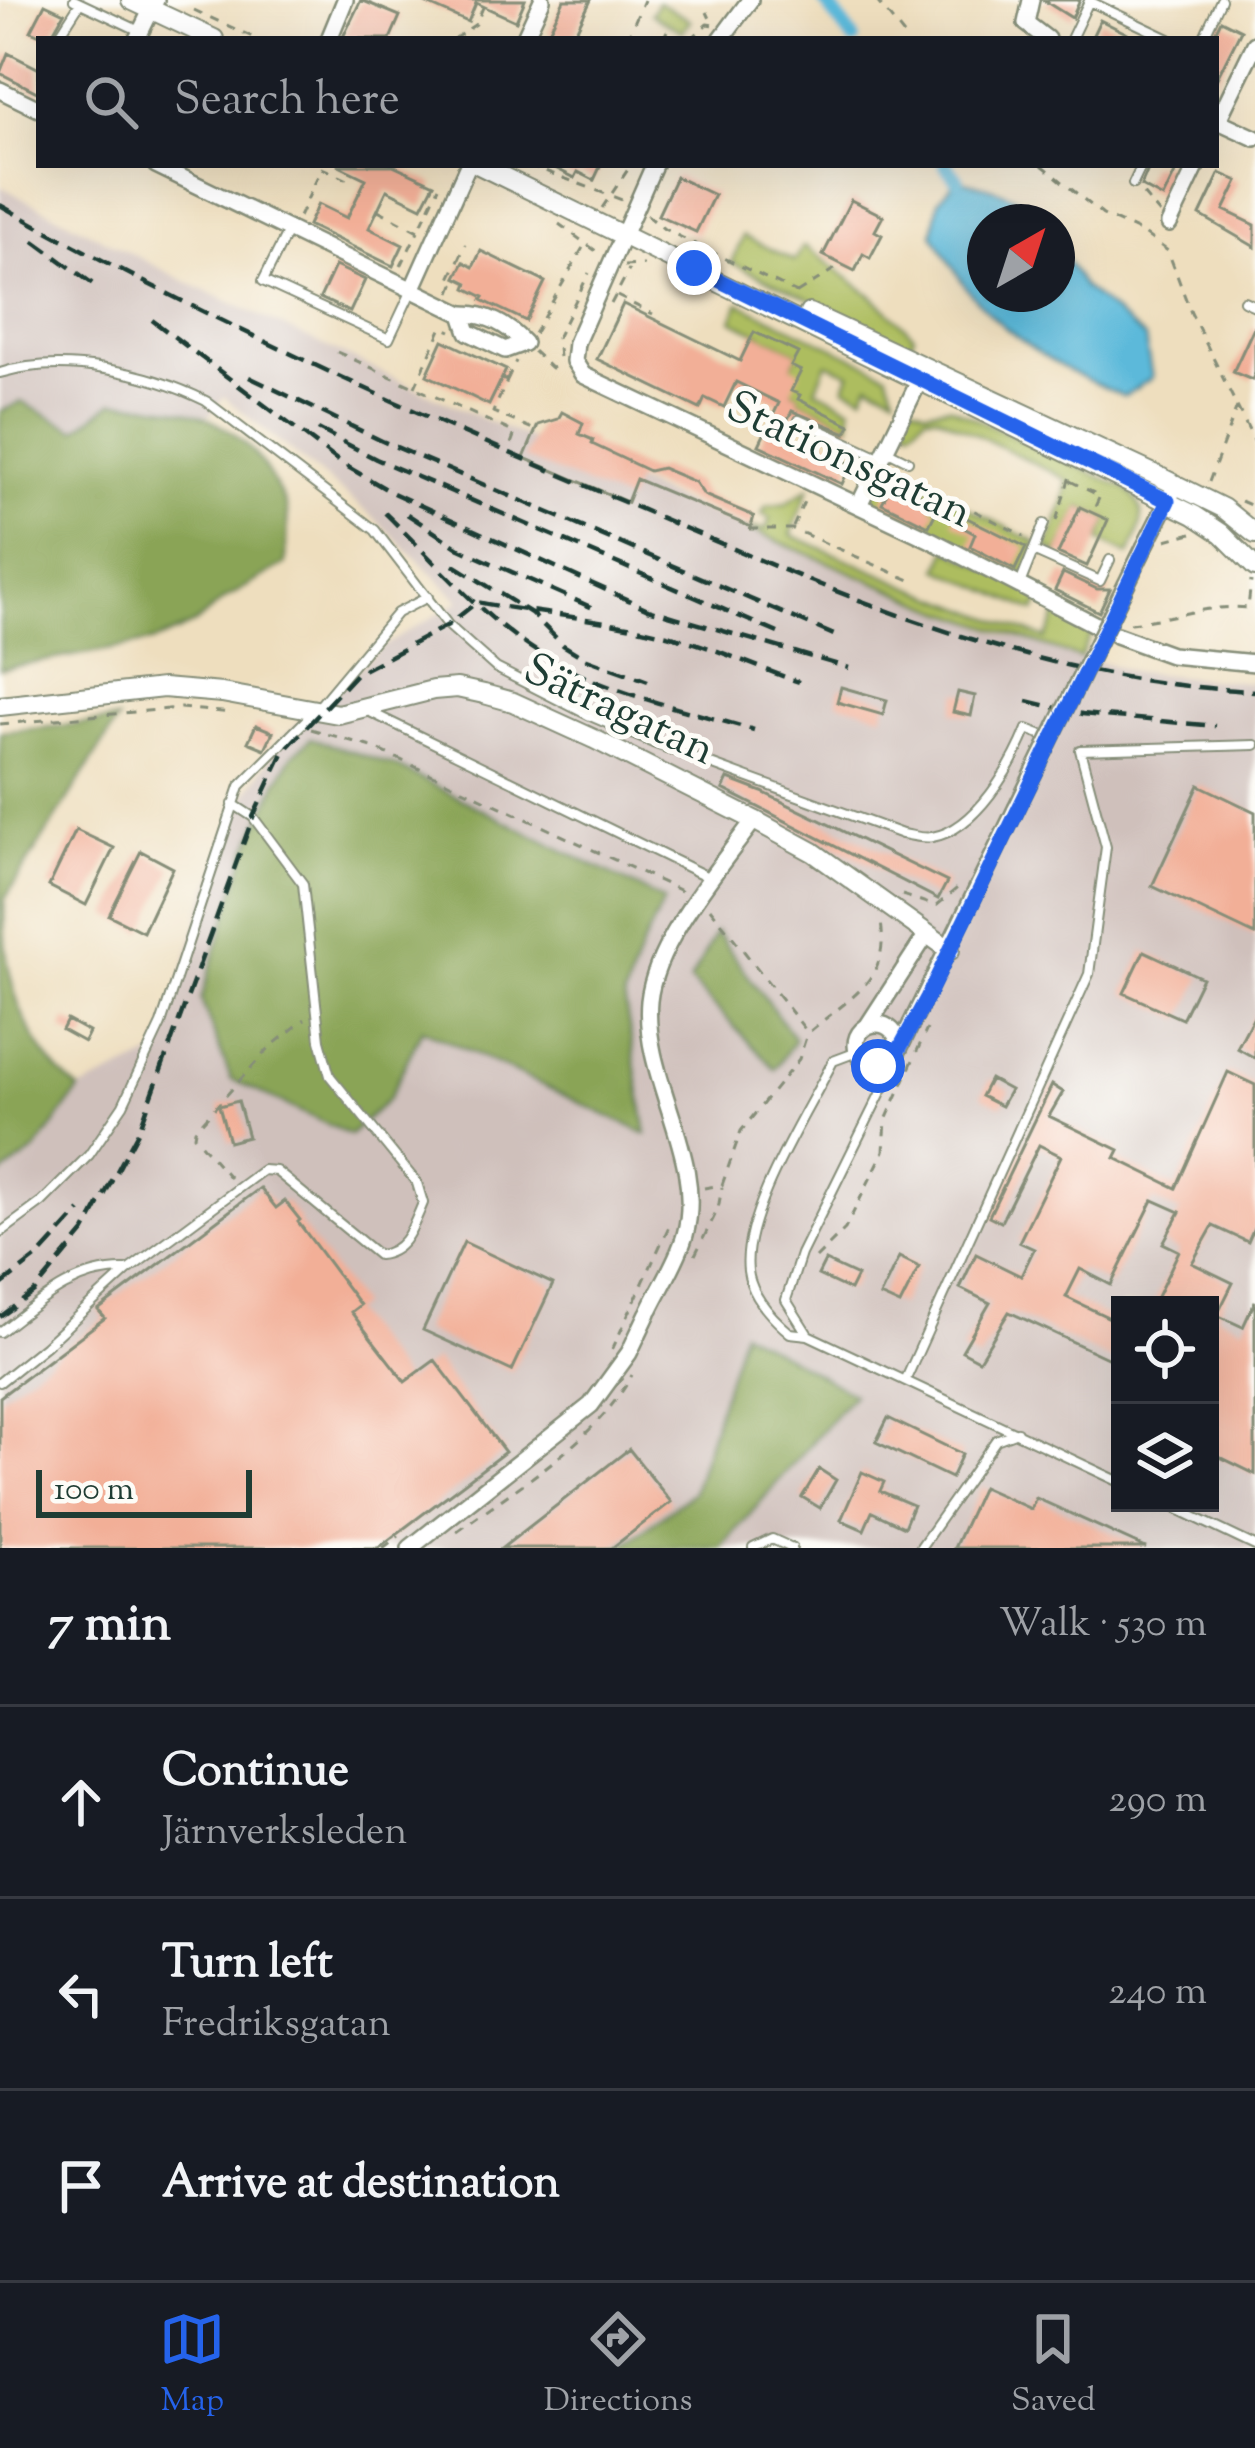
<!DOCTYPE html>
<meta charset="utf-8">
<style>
body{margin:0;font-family:"Sorts Mill Goudy",serif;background:#20242c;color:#f1f3f6}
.controls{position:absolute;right:36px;bottom:36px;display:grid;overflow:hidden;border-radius:0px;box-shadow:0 12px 48px #0002}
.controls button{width:108px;height:108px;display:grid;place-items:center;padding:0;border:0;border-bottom:3px solid #363941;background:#171b24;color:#f1f3f6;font:60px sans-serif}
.compass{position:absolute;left:967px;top:204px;width:108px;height:108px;border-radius:50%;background:#171b24;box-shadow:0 12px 48px #0002;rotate:39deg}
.scale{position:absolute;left:36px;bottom:30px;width:216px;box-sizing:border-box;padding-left:12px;border:6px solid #1f3d34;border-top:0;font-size:33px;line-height:42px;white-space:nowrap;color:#1f3d34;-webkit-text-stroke:9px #fdfcf7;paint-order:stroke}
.stop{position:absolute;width:36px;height:36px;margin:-27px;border:9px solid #2563eb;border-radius:50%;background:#fff}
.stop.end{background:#2563eb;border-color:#fff;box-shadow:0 3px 12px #0008}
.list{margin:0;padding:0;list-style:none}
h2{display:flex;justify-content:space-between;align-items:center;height:156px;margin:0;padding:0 48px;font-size:51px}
h2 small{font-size:39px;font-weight:400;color:#9ea1a6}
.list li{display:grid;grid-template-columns:78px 1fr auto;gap:36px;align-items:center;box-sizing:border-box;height:192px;padding:0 48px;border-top:3px solid #363941}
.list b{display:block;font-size:45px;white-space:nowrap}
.list p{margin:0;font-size:39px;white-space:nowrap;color:#9ea1a6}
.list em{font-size:39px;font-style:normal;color:#9ea1a6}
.icon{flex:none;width:66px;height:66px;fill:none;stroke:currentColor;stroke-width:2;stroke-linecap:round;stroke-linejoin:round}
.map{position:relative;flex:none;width:1255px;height:1548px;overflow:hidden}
.search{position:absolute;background:#171b24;box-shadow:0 12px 48px #0002;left:36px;right:36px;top:36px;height:132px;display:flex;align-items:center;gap:30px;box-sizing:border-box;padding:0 42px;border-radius:0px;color:#9ea1a6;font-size:45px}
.sheet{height:732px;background:#171b24}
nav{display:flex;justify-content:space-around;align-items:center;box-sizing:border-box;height:168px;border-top:3px solid #363941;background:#171b24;font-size:33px;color:#9ea1a6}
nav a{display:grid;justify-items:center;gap:6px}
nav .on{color:#2563eb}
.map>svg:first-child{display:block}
.built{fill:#f3d4bf}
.industrial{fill:#cfc0bb;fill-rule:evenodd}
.green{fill:#adbd5f;stroke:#667d4a;stroke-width:3}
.forest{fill:#8aa456;stroke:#547045;stroke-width:3}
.water{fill:#5cb9da;stroke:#3e7b87;stroke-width:3}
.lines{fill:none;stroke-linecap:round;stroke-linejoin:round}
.canal{stroke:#5cb9da;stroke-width:15}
.building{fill:#f2af97}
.service-casing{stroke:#868e79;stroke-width:12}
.minor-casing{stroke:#868e79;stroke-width:20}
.tertiary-casing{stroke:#868e79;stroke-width:22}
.path{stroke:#868e79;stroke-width:3;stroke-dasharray:9 9;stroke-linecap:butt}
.service{stroke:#fff;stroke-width:8}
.minor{stroke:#fff;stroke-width:15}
.tertiary{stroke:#fff;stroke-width:18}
.rail{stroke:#1f3d34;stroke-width:4.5;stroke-dasharray:18 9;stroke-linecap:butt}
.minor-bridge-casing{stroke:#868e79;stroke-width:20;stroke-linecap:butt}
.minor-bridge{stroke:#fff;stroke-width:15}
.route{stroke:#2563eb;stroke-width:15}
.labels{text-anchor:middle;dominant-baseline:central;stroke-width:10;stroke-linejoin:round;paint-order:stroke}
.street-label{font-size:45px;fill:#1f3d34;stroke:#fdfcf7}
</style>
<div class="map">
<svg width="1255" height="1548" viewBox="0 0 1255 1548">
<rect width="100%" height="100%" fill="#fdfcf7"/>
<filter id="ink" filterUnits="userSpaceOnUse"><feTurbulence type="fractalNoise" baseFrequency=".00833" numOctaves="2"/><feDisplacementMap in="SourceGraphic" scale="24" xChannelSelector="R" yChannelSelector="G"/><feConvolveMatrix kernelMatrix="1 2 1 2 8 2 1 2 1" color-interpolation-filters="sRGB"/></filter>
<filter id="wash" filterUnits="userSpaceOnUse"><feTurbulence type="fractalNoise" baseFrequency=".004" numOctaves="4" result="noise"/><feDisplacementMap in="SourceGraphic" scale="48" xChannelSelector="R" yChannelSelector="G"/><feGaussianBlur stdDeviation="2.7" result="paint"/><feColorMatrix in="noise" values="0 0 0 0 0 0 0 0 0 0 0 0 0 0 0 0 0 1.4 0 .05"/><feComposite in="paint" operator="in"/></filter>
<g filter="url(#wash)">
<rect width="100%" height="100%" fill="#eedebe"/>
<path class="built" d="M675,173L717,193L696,238L652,215Z"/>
<path class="industrial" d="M0,186L193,285L490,422L939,609L1006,635L1135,672L1255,683V1548H0V1176L36,1150L79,1090L158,1053L202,907L246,795L285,735L381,648L460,601L378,521L224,397L209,416L153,405L113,402L77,431L21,402L0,412ZM1120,1305H1210V1503H1120Z"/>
<path class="green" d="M658,2L690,20L683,32L651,14Z
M743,236L795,261L803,246L806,247L872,296L914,335L910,346L732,263Z
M739,303L887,373L895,394L869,383L863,395L845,387L850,373L827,363L816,389L851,407L850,425L798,399L799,395L791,391V366L797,353L732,320Z
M908,402L926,410L949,406L1126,489C1151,510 1141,528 1129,555L1099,540L1108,520L1081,507L1058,554L1047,547L1064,503L1068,480L937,415H926L912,428L899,421Z
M886,466L1037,543L1023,577L870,501Z
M809,488L791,535L908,586L1046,639L1061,607L1096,625L1080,658L939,609L749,529H767L770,518L762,514L766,506L786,503Z
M948,549L1043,597L1035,611L939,569Z"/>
<path class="forest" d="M21,402L76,430L113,402C183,406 237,414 273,482C277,489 284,499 286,507C290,524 286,547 286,564L225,599L195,624L156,641L0,669V412Z
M118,720L5,899C0,971 22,1044 79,1090L36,1150L0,1176V732Z
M311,738L395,766L664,901L641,948L624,997L647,1134L422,1029L389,1098L350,1135L231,1079L201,1000L246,853L277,783L292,756Z
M716,932L795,1039L775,1069L690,981Z
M742,1331L853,1394L721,1548H620L693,1492Z"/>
<path class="water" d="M957,179C987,186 1025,194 1043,222H985V294H1057V245L1083,287L1145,338L1152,378L1124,396C1066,373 1009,340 968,290C955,273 944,252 933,234L939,200Z"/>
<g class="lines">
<path class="canal" d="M824,0L853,39
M946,165L957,179"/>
</g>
<g id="blocks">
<path class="building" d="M361,0L400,16L390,39H342Z
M418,0H525L516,21L476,3L468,22Z
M564,0H591L572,39L548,33Z
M1043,0H1080L1072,18Z
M45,4L64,13L49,39L31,31Z
M1100,20L1138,39H1091Z
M1221,20L1241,30L1216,80V39H1212Z
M8,53L39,69V93L0,73Z
M337,165H393L434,184L422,207L387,190L369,228L403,245L393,266L308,225L318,204L347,218L366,179Z
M549,165H601L594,180L578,172L575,178Z
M1150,165H1179L1163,198L1141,186Z
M1220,173L1238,181L1224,210L1255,225V247L1200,215Z
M676,177L714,195L696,232L658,215Z
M851,200L883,216L875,231L882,235L870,258L863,254L855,271L823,255Z
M481,251L545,282L526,321L482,300L484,297L466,288L468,283L456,277L464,262L473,267Z
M335,266L365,280L350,312L320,298Z
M623,304L740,361L754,332L798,353L791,366L801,371L791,391L800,395L798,399L850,425L846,433L792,411L781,432L816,448L820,439L839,448L837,451L843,454L841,459L851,464L842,484L759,445L779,403L736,382L724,407L705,398L700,409L597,359Z
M1255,325V373L1252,380L1233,372Z
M443,340L506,370L489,405L427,375Z
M562,412L583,423L579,434L593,440L592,444L649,471L662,468L695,482L704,495L754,516L751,527L636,479L627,502L524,458L538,425L558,419Z
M893,481L934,502L931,507L937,510L929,526L882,503Z
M1080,507L1108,520L1087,566L1058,553Z
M957,513L1026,547L1015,570L970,546L975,534L953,522Z
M1063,573L1097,589H1110L1099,612L1055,590Z
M841,687L887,700L883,715L837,702Z
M958,692L975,696L971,716L953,712Z
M256,725L273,732L265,749L248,742Z
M728,779L762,792L947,882L938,899L723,789Z
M1199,785L1255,812V935L1152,886Z
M76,830L114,848L86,905L49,886Z
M141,851L173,868L143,932L109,915Z
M1144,951L1202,978L1182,1019L1124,993Z
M1255,1014V1058L1237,1048Z
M67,1020L89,1032L84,1042L62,1030Z
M1228,1072L1255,1085V1226L1248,1242L1213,1226L1192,1263L1233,1283L1217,1315L1243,1327L1255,1301V1474L1210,1452V1305H1153L1179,1251L1163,1243L1180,1212L1153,1200L1111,1285L1080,1269L1066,1297L1120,1323V1364L1009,1312L979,1360L962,1351L990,1303L960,1288L976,1254L1021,1276L1034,1249L1019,1242L1061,1156L1039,1145L1001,1222L989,1216L1052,1085L1063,1092L1049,1116L1119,1150L1115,1158L1176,1188Z
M990,1079L1010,1090L1001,1106L981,1096Z
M238,1101L248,1137L229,1142L219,1106Z
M260,1188L276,1208L285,1201L300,1220L298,1222L360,1305L351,1312L405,1382L435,1360L505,1452L378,1548H0V1397L105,1318L98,1310Z
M464,1242L553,1284L512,1371L423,1330Z
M899,1257L919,1267L900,1305L880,1296Z
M825,1261L857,1276L850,1290L818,1275Z
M888,1418L962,1454L951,1478L876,1442Z
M629,1449L671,1502L612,1548H502Z
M819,1469L836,1480L820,1508L802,1497Z
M862,1472L884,1482L880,1491L913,1505L904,1527L872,1512L864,1530L841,1520Z
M982,1487L1031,1509L1036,1498L1146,1548H954Z"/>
</g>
</g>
<g filter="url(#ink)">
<use href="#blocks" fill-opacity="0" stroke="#868e79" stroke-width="3"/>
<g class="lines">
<defs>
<path id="service" d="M74,0L140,31
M1089,1L1169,39
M57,39L80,3
M1071,39L1089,1
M1203,39L1221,0
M1133,184L1142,165
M288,231L263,281L389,339L412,290
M1244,301L1255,306
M0,373C64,354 148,372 206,401L375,530L448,625L496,668L588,715L653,743L902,834C911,835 923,839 932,837C976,830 1012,766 1027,729L1040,734
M799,420L881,458
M888,451L908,461
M1033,551L1100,581L1110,560
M1020,584L1044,524
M368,711L710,878
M878,1066L887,1080L801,1254L786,1300L808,1335L1120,1482
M0,1233L42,1202L89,1155L123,1105L161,1024L240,786L315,711L397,613L428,597
M0,1332C39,1302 74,1269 126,1270
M808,1335L790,1333C771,1317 751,1295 748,1271C741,1214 807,1113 833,1061L857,1052
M906,1379L1089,974L1106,847L1080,750L1255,745
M0,1382L45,1346L127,1271L263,1170L276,1171L378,1255C406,1252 413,1226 423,1203L417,1183L330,1076L320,1040L303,884L253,817L233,804
M1165,1503L1255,1546
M753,1548L772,1539L792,1548
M920,1548L996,1440L1017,1432"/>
<path id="minor" d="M1031,0L1026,23L1047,39
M137,39L156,0
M329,39L345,0
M524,39L542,0
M721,39L750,0
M0,90L39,109
M1216,120L1255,138
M1216,124L1255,44
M156,165L462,314C486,313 508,325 524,343L505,350L468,332L462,314
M654,165L576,343L574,361L583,375L931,540L1096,625
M1169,224L1197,165
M412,290L468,165
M859,505L923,373
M1145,546L1172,493
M1116,635L1171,655L1255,663
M856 1045a21 21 0 1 1 42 0a21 21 0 1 1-42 0Z
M868,1025L927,934
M898,1051L1016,809
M650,1309C661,1286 678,1260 685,1235C706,1157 642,1079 649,1001C655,942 720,867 754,820
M410,1548L591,1405L629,1353L648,1313"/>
<path id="tertiary" d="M131,0L214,39
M479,165L1194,515L1221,533L1255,567
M809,313L1158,476L1223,508L1255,534
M0,706L163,688L222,693L338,714L433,690L457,688L484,694L513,702L594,739L754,820L813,852L950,950"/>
</defs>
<use href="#service" class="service-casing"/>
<use href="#minor" class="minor-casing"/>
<use href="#tertiary" class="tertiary-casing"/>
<path class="path" d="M876,0L907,39
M194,10L257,39
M454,39L476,24L486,0
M627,39L644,0
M663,39L667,31
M691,39L707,24L713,25L707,12
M529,165L622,200
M1042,165L1103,215L1143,233L1168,251L1191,313L1255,443
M1143,194L1160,214
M602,208L631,165
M378,210L418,231L439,187
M647,215L664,229L803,296
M299,217L322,168L348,180
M559,224L600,254
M401,266L418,231
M624,266L644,265
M451,292L454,284L449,281L466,244
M797,293L836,268
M617,296L653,314
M611,304L629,270
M534,334L585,244
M533,351L551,368L558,366
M337,352L515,433L511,444
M559,357L557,338L589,273
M502,379L507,381L493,412L535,430
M507,380L516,361
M415,387L442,327L451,331
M894,470L1024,536
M1070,481L1100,496L1095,507
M1209,482L1237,407
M1241,501L1255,507
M1056,521L1071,473
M793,527L806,497
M749,529H793L910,580
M1166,540L1192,533
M1130,623C1171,619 1207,604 1248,608L1251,581
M0,724L180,708L232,713
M311,729L375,748L681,891
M902,895L936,906L961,885
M710,908L808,1033C849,997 890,982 881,922
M230,1178L194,1136L195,1130L269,1048L305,1019
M704,1188L722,1185L741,1131L799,1059L807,1034
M695,1255L718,1209L722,1187
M816,1258L845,1229L884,1151L886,1120L927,1029
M612,1350L671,1222
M457,1531C518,1486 595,1442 632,1375
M383,1548L399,1536"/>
<use href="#service" class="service"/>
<use href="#minor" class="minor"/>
<use href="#tertiary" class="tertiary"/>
<path class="rail" d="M0,205C201,317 412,412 624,502C828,589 1029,683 1255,691
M34,241L97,287
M152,320L341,463L393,493L648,609L849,668
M249,377L382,441L841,638
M318,429L376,459L778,633
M385,513C435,561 484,621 544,656C608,694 684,709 754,730
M407,514L460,549L593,608
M454,565L531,613L563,645L584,658L648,681
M1027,701L1082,714L1215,726
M0,1286L42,1253L80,1211
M0,1317L34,1292L85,1231L140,1128L253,817L284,751L356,674L448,625L477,602C538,614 599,618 659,633C707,644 753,666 799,682"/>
<defs>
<path id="minor-bridge" d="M1016,809L1145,546"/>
</defs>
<use href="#minor-bridge" class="minor-bridge-casing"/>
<use href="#minor-bridge" class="minor-bridge"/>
</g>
</g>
<g class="lines" filter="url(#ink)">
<path class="route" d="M694,268L1168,501L927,998L895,1057L878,1066"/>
</g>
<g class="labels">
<g class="street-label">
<text transform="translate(848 462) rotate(25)">Stationsgatan</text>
<text transform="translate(618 712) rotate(25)">Sätragatan</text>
</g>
</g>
</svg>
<div class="controls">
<button><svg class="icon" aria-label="locate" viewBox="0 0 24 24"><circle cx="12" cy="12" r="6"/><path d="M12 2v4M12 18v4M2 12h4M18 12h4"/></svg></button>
<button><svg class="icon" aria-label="layers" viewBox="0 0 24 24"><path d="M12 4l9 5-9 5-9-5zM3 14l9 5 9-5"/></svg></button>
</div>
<svg class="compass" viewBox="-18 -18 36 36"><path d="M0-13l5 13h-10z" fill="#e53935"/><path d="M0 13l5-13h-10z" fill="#9ea1a6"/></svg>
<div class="scale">100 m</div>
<div class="stop" style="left:878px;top:1066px"></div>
<div class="stop end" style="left:694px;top:268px"></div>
<div class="search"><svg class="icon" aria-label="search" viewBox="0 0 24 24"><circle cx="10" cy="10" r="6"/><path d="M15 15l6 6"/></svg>Search here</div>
</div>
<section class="sheet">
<h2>7 min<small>Walk · 530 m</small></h2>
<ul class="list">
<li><svg class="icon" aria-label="ahead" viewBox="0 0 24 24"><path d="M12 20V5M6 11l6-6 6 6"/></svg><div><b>Continue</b><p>Järnverksleden</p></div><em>290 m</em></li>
<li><svg class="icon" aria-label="left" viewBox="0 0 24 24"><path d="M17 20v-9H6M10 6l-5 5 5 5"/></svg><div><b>Turn left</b><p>Fredriksgatan</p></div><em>240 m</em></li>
<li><svg class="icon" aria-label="arrive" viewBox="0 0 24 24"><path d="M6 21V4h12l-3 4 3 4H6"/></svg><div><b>Arrive at destination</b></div></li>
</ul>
</section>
<nav>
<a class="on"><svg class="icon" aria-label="map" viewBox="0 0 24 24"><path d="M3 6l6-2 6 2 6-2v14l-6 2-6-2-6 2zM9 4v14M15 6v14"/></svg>Map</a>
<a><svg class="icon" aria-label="directions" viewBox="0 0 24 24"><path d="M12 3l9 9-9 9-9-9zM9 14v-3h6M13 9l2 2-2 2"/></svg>Directions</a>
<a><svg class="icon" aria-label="saved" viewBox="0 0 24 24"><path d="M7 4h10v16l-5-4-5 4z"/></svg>Saved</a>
</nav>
